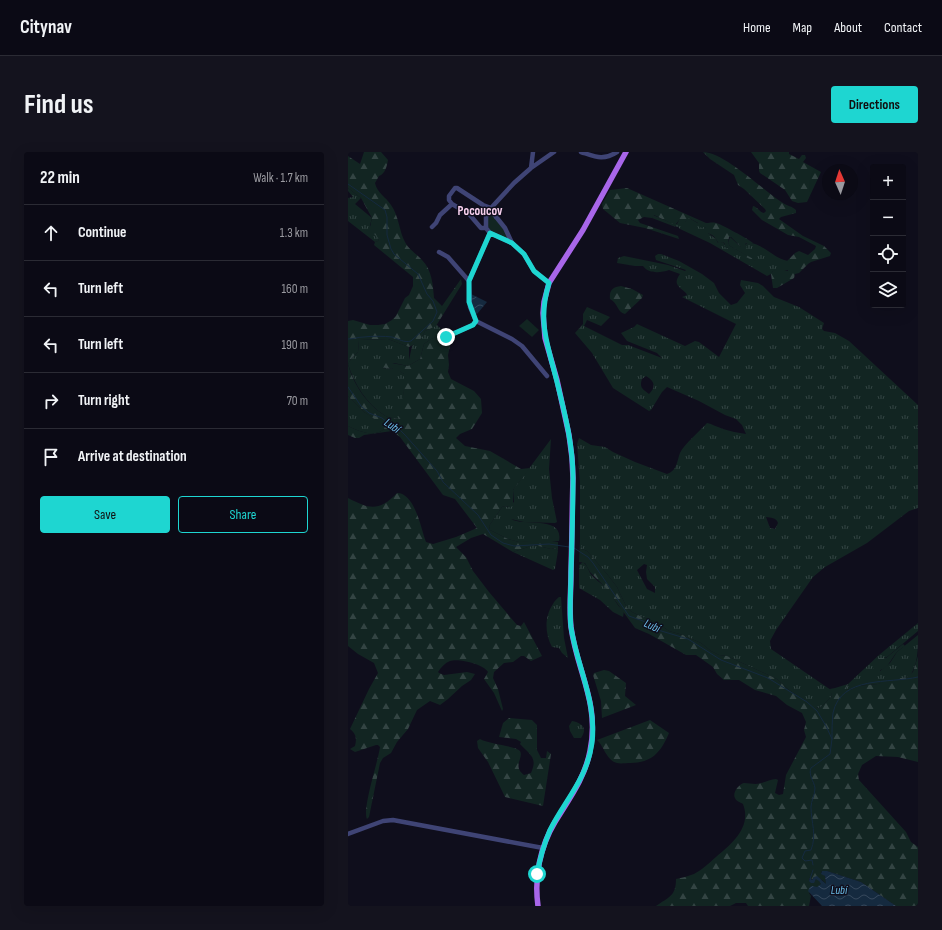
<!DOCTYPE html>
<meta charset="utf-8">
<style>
body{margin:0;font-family:"Sofia Sans Condensed",sans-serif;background:#14131e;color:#f1f3f6}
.controls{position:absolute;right:12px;top:12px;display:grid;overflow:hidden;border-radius:4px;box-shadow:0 4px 16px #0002}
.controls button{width:36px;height:36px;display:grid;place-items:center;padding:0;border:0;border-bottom:1px solid #2b2b34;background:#0b0a15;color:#f1f3f6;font:20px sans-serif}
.compass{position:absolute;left:474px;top:12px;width:36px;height:36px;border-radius:50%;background:#0b0a15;box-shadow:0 4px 16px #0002;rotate:357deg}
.stop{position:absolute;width:12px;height:12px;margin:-9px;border:3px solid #1ed6d1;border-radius:50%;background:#fff}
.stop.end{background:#1ed6d1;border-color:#fff;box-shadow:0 1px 4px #0008}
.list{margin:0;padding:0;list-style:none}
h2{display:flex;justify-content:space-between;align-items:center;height:52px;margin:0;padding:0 16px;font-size:17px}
h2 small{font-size:13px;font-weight:400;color:#9a9aa0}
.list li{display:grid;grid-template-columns:26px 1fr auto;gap:12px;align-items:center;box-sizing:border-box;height:56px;padding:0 16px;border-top:1px solid #2b2b34}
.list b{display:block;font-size:15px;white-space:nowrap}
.list em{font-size:13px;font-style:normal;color:#9a9aa0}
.actions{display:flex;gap:8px;padding:12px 16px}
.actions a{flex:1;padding:9px 0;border:1px solid #1ed6d1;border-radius:4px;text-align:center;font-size:14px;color:#1ed6d1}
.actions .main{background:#1ed6d1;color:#111}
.icon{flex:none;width:22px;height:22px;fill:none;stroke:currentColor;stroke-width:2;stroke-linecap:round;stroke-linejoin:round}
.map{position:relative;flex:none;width:570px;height:754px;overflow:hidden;border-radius:4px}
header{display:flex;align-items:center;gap:24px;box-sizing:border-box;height:56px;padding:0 20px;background:#0b0a15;border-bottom:1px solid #2b2b34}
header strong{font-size:19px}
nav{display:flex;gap:22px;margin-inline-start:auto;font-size:14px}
.intro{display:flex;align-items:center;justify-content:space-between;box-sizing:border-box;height:96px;padding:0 24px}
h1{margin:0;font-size:28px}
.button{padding:10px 18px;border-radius:4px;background:#1ed6d1;color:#111;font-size:14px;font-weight:700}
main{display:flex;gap:24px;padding:0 24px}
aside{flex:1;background:#0b0a15;border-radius:4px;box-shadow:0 4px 16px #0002}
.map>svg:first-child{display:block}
.grass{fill:url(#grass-tufts);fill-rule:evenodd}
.forest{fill:url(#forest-firs)}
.garden{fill:#122522}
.water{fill:url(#water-waves)}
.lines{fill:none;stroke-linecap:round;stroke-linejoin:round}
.stream{stroke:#152a3f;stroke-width:1}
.minor{stroke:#3f4475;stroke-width:4.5}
.major{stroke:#a866e9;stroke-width:5.5}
.route{stroke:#1ed6d1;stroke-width:5}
.labels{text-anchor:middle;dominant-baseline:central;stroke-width:3;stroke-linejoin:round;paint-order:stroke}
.water-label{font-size:12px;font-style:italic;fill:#6cbfea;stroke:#0f0e1c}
.quarter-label{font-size:13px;font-weight:bold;fill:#f9d2ef;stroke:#0f0e1c}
</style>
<header>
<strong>Citynav</strong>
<nav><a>Home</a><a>Map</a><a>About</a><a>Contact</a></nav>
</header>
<div class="intro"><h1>Find us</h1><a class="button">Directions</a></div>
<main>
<aside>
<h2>22 min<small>Walk · 1.7 km</small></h2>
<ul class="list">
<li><svg class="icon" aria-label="ahead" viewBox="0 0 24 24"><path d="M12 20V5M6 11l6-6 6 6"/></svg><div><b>Continue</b></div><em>1.3 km</em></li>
<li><svg class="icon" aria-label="left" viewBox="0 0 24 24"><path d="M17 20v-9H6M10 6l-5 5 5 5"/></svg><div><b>Turn left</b></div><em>160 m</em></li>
<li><svg class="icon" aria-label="left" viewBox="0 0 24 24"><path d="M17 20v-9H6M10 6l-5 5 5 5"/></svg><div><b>Turn left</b></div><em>190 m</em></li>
<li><svg class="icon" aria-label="right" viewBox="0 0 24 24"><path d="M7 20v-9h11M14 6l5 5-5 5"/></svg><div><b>Turn right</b></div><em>70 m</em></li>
<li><svg class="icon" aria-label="arrive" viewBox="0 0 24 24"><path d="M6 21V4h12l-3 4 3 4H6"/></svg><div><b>Arrive at destination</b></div></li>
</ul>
<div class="actions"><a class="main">Save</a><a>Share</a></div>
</aside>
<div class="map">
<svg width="570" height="754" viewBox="0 0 570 754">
<defs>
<pattern id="grass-tufts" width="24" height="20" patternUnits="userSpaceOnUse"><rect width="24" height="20" fill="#122522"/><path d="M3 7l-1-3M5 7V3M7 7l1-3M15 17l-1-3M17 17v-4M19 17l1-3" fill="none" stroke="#334443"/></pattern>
<pattern id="forest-firs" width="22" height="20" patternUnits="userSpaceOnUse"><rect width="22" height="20" fill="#122522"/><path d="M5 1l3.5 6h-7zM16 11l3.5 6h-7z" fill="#334443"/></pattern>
<pattern id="water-waves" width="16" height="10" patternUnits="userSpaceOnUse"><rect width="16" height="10" fill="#152a3f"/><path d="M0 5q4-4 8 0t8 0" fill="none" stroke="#36485c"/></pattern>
</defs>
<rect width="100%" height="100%" fill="#0f0e1c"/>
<path class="grass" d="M0,36L13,46L7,52L24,66L22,73L31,87L30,89L27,90L0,69V46L5,45L0,39Z
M141,63C152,65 157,78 160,87C147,82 136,80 141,63Z
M305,63L326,72H329L332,66L337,70L340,66H341L358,76L360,81L368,87L370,91H372L375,90L379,96H382L408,109L382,94L380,91L382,85L393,95L397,93L399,91C412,89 426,107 440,109V118L425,119L423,122L419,124L362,91L332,77L330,75L325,74L304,66Z
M310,102H313L331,109L354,122L366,131L371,141L383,153L389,151L397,141L392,133L393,128L410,131L415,134L426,145L451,155L476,171L474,177L476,179L487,181L501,189L570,253V274L569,275L570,276V356L561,359L519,391L477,415L465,425L428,478L422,489L423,497L483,538L484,544L472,556L467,555L441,538L429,527L379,504L371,503L363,499L353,491L335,483L321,479L308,470L294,465L284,460L279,456L269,435L259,422L239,399L234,397L232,392V331L229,292L231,286L243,293L257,295L265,300L287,310L319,322C329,319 329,309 332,301C336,292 352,279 359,271C364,272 369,275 375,277C382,279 390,281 398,282L394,273L388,267L377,263L351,249L319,235L314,240L303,258L301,259L265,236L244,201L227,181L235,172V162L239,155L262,165L253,174L239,168L236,174L274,193H280L314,206L309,201L279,189L273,181L286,175L289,172L337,194L347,189L351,190L371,205L388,172L334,145L339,143L338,141C330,134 325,132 332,122L321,118C312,121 301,122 295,114H287L269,111L270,106L276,104L320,113L337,119L338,118L308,108L307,104ZM298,224C307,229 308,235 301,242C295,237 291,236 294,227ZM418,365C423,366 428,365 430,371L427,377L422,376ZM296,412L299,413L298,420L299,427L307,435V441L299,437L289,418Z
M89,173L95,179L94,183L83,187L76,192L72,207L60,214L46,211L34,216L49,217L56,222C57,237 55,253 51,267C46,266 40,266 36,263C19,252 6,232 0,212L3,207L10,200L11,188L40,187L61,195V208L64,194L74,185L77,179Z
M0,244L16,260L35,272L37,274L36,277C27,286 10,279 0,274Z
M203,287L201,317L204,346L209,370L207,371L176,370L163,367C176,375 216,363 211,389L171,390L160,387L142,378L141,374L154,355L156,354L160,355L166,350L165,338Z
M186,393L203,397L208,396L210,399L207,417L205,418L165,400Z
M235,410C239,413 240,417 242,421C246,427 253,431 259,436C265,443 268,454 276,459L275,465L265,460L252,448L231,436V413Z
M211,445H213L216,486L220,506L214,501L211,496L204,495C197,482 196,465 205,452C206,449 209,447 211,445Z
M570,471V479L539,505L536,506H532V519L542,511L549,500L570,483C570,497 570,512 562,524L530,532L510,534L502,538L498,537L500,532L531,503Z
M224,569C234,571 240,576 233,586H226L222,579L221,574Z"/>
<path class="forest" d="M16,0H33L40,8C39,14 37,22 31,24L27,31C29,41 38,45 43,53C51,64 51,79 57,90C61,98 69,102 74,108C84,118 85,133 86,146L94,154L113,127L114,132L88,174L77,179L74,185L69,191L61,195L40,187L11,188L10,200L3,207L0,212C5,232 19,252 36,263C40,266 46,266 51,267L56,238V222C44,213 38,219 28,213L32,209L60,214L72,207L76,192L83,187L98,181L102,194L100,203L101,213L100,220L103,227L126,239L133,247L134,261L124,277L112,282L108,286L117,294L142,299L173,317L182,316L165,338V354L162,355L156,354L154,355L141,374L142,378L160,387L171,390L197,388L210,390V399L208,396L203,397L186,393L165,400L135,382L123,386L108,395L118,405L125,419L141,440L169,473L173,474L176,470L194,504L183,509L176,504H173L165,510L156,511L146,520L145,526L150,537L155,557L154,559L146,541L136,527L140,520C136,512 110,506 102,509C97,511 93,515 90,520L91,521L96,523L119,520L127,522L123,528L114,534L100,547L92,553L82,549L69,558L60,577L49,590L43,601L35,606L32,611L21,665L19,667C14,657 30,610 32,595L30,593H28L7,600L2,597L7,594C9,586 8,582 2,577L21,537L30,521L26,511L10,502L0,494V346C21,357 31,360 49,341C67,341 73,377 78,390L85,392L108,385L129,376L107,347L95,343L52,285L44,279L16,283L11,286H7L0,283V274C10,279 27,286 36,277L37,274L16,260L0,244V169L5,168L22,173H30L37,172L44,168L48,164L57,146L61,143L65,134V125L26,93L27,90L30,89L31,87C22,78 21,78 24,66L13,46L0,36V4L12,12Z
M355,0C376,0 416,39 435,51C439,54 444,54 448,58V61L433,65L431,67L455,84L476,94L483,101L482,104L463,110L460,112L451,121L447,122L446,126L429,136H425L423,122L425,119L432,117L440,119L439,109L447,101L451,99L460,103L467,97L468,94L451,85L440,83L414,68L404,58L405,54C410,55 411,60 416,61L418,59L417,57L396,37L390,33L386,23L362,7Z
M403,0H441V2L451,7L454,3H457L458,6L455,10L473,20L459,50L450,51L444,49L437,38L412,21L411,19V11Z
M279,36L358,71C362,71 364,70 368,71C371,71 402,88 405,91H398L397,93L399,95L398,97L393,95L383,85H381L380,91L382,94L409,109C397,107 388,97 376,95L377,92L375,90L371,92C366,83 365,83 357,80L358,76L356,75L354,76L350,74V71L341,66L336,71L332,67L327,73L306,63L304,66L296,65L290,68L292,71L330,84L331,87L297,76L272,71L255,57L254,52L262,38Z
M273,134L284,137L295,143L294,146L277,162C269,160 270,151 262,147C261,138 265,135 273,134Z
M232,390L234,397L239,399L259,422L269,435L279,456L284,460L294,465L308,470L321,479L335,483L353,491L363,499L371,503L379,504L429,527L441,538L470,556H472L484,544L482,537L487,536L500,532L498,537L502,538L510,534L530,532L541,528L559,525L565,520L570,504V610L550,605L528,604L514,613L510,622L511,628L558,680L563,690L570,695V754H548L513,730L479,719H474L473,721L477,724L478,732L474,728L466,725L464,728L462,726L461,727V729H467L468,727H470L473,732L471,735H467L461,741L463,744L461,754H400L398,751H388L382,754H308C321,745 328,744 328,727C334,726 340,724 346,722C354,718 361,711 368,705C384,692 404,675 395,652C392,650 388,649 387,646C384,641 391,632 396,631C402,631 407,633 413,631C418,630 423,627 428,627L430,628L427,641L431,643L435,642L438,623L458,585L456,578L458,570L454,561L439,553L428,544L407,538L391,528H376L369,522L365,515L348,503H338L301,482L287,476L258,436L242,420L237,411L231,410Z
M555,492L557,494C554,496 551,498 549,500C542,508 540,518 528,519L525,517V513L531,506H538Z
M256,518L261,519L278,531L277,544L288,553L254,566L253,549L245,523L246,521Z
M161,566L184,568L189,573V598L193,606H198L199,599L203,602L195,654L157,645L140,610L130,596L129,589L132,587C140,592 168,594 172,599C176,606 164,614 176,623L183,621C190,605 182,603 172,592L173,590L168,587L151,585L155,571Z
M302,568L321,581C313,600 304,611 282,611C278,611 273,612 269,611C258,608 256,594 249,588Z"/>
<path class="garden" d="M179,167L191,178L184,185L171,174Z"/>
<path class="water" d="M123,142L139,150L129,162L127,161L124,154Z
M474,719H479L513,730L548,754H474L460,739L462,735L464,734L469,735L473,732L471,729L468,727L466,731H463L461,729L462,726L464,728L466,725L469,724L478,732L477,724L473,722Z"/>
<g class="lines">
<path class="stream" d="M0,32L37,58L39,65V83L43,97L46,102L70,122L79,142L85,149L89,160L85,169L63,189C56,191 51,187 44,185C36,184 24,184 16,185C10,185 6,187 0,187
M0,235L13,254L21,261L34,266L44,274L52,278L57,283L89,319L95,330L130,363L143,383L155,391L166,394L201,392L221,395
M226,396L240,405L245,411L281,464L295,469L310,478L340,487L373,508L420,526L459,550L469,559L478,574L484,587L482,602L463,616C460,623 466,629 467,636C467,643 463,649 463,655C463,670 469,683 463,698L457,699L454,706L457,709L464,708L465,713
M484,587C484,578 484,569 485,561C493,523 541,532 570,525
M462,727L465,718"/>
<path class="minor" d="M233,0C248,5 255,9 269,0
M183,16L185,0
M104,52L101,48V44L107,36H109L135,53L143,56L145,61L157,76L164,91
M84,75L88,71L92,63L104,52L121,62L133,76H138
M142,81L121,129L122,155L128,169L164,187L174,194L199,224
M91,100L100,105L121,129
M201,131L186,119L176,102L164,91L142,81L138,76V65L143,56L166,31L183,16L206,0
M98,185L125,173L128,169
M0,682L35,669L45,668L195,696"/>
<path class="major" d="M190,754C186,725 192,695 207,670C221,647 237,626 242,599C252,551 229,520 223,475C221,457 223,438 223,420C224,389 224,358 225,326L224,306L221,283L209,228L197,186L195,161L196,150L201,131L235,78L278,0"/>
</g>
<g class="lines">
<path class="route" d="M98,185L125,173L128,169L121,150V129L142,81L164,91L176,102L186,119L201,131C189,170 200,193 209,230C217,262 225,293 225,326C225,358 224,389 223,420C223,439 221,457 223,475C229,515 249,549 244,591C239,627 217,648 202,678C196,692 192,706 189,722"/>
</g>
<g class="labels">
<g class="water-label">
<text transform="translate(44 274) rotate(35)">Lubí</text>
<text transform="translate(304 474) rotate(24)">Lubí</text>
<text x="491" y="738">Lubí</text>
</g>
<g class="quarter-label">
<text x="132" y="59">Pocoucov</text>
</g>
</g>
</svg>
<div class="controls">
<button>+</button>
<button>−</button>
<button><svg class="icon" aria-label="locate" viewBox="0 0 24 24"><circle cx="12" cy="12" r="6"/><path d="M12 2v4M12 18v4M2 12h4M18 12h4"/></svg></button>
<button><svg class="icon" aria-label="layers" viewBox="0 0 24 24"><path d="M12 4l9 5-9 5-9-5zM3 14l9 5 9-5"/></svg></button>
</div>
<svg class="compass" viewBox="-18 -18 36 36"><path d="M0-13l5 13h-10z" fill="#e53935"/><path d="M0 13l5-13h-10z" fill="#9a9aa0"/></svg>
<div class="stop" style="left:189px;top:722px"></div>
<div class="stop end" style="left:98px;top:185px"></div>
</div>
</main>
